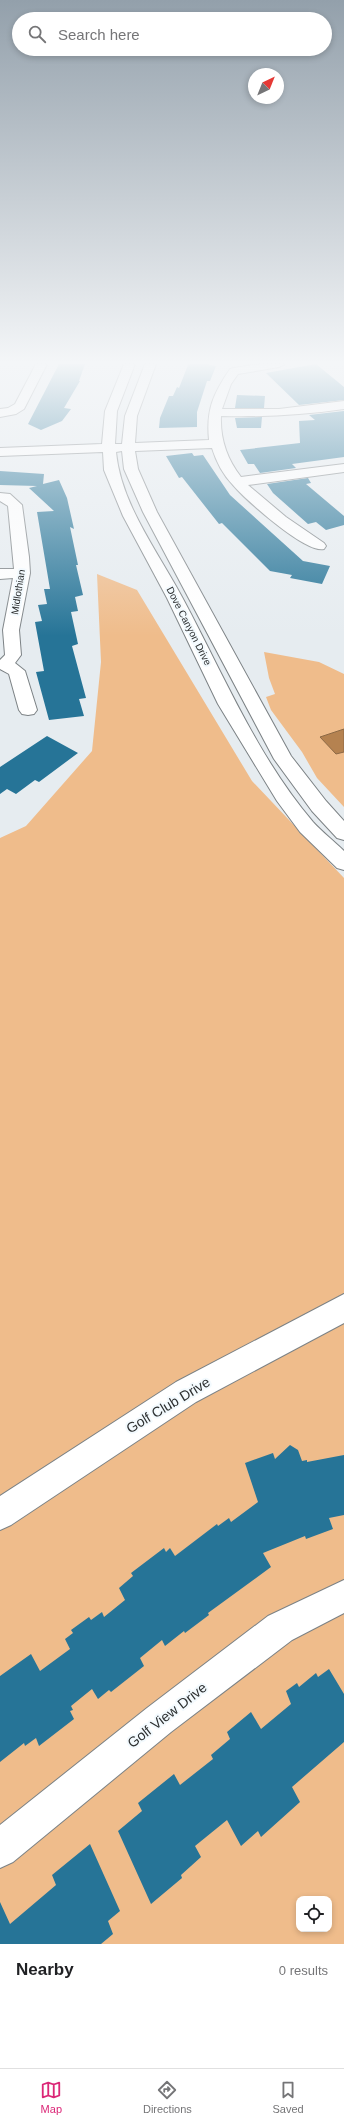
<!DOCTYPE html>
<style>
body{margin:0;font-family:Helvetica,sans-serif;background:#f6f6f6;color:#202124}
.controls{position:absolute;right:12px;bottom:12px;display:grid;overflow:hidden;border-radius:8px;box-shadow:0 2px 6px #0003}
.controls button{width:36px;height:36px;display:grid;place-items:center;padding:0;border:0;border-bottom:1px solid #e0e0e0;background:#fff;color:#202124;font:20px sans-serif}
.compass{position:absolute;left:248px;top:68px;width:36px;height:36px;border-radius:50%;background:#fff;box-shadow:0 2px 6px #0003;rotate:43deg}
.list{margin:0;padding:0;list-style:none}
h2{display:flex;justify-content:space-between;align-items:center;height:52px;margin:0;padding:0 16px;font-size:17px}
h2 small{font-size:13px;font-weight:400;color:#757577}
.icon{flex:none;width:22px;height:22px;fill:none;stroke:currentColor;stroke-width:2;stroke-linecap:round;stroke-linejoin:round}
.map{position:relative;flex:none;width:344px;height:1944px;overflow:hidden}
.search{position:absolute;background:#fff;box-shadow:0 2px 6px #0003;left:12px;right:12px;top:12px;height:44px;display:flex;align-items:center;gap:10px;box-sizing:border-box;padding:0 14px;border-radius:22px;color:#757577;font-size:15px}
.sheet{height:124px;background:#fff}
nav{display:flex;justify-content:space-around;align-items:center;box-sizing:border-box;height:56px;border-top:1px solid #e0e0e0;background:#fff;font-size:11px;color:#757577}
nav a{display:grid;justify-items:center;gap:2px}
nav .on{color:#db2777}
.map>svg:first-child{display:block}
.green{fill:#efbc8b;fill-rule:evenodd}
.water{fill:#b58250;stroke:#8c6946}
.building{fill:#267497}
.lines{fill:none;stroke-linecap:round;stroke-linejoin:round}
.minor-casing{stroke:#7c8285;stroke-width:2}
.minor{fill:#fff;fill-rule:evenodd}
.labels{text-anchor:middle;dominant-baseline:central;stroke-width:4;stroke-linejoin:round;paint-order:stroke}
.far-street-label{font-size:10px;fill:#2c2f30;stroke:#f3fafe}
.near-street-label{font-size:14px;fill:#2c2f30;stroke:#f3fafe}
</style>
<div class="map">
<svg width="344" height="1944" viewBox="0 0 344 1944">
<rect width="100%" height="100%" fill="#e6ecf0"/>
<path class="green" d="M97,574L137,590L252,781L344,878V1944H0V838L26,826L92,751L101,662ZM299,1899H329V1929H299Z
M264,652L319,662L344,674V807L317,778L302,752L271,710L266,697L275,694L269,678Z"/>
<path class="water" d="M344,729V752L336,754L320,737Z"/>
<path class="building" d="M59,364H85L79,381H80L64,408L71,409L62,421L41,430L28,424Z
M190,364H209V365L216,366L210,381H207L197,412V427L159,428L160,418L169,396H173L177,387L179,388L188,365Z
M316,364L344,387V400L299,405L266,373Z
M237,395L265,396L264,408H235Z
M344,411V457L292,464L296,468L260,473L254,464H248L240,450L300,443L299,421L315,420L309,415Z
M262,417L261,428H237L235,418Z
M192,453L194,456L203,455L230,495L303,561L330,566L322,584L290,578L292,575L270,571L222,523L219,524L182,477L179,478L166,456Z
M0,471L44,474L43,484L59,480L67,498L74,529L70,527L78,565H76L83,595L75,597L78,611L71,612L78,644L72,646L86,698L79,699L84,716L49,720L36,672L44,671L35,622L42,621L38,605L47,604L44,589H50L37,512L54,511L29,488L37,486L0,485Z
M308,478L311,483L306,484L344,516V525L326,530L316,522L308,524L273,493L267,484Z
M47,736L78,753L39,782L35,780L16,794L7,789L0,794V767Z
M290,1445L298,1450L302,1461L307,1460V1462L344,1455V1515L329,1518L333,1529L306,1539L305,1536L263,1553L271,1567L208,1613L209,1615L185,1633L184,1631L165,1646L162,1640L140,1658L144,1666L111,1692L109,1690L98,1699L92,1689L71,1706L73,1710L70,1711L74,1719L39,1746L36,1738L25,1746L24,1743L0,1762V1676L31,1654L40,1671L70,1649L65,1639L73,1633L71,1630L89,1617L91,1620L102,1612L104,1617L125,1600L119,1588L133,1576L131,1573L164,1548L166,1552L170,1548L175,1556L217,1524L218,1526L229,1518L231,1522L258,1502L245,1463L273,1453L275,1459Z
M329,1669L344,1694V1742L292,1787L300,1802L261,1837L258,1831L241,1846L227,1820L195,1846L201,1857L181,1875L182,1878L151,1904L118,1831L142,1811L138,1803L174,1774L180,1785L213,1759L211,1755L230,1739L227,1732L251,1712L261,1729L291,1704L286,1691L297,1683L299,1687L316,1673L318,1677Z
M90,1844L120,1911L108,1921L113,1934L101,1944H0V1902L10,1924L56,1885L52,1875Z"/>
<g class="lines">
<defs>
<path id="minor" d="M36,364H47L24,409L16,414L0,417V409L8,408L15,404Z
M124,364H135L117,411L115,444H122L125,416L145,364H156L137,416L135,443L209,440C206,410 213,394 230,369L234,368L260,364H285L279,367L238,374L231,384L222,409H279L344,401V409C303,415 262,417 221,416C220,439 227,459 241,477L344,464V472L248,485L286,517L324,543L326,546L324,549C306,554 246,500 233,485C223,475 216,461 212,448L135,451L138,469L157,512L291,756L326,801L344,821V840L337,838L312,811L274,759L143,512L124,469L122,451L116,452C121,504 158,552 182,597C223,673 256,755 313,822C322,832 334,841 344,851V870L337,868L300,832L277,801L218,704L167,598L123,516L104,470L103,452L0,456V448L102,444L105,411Z
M0,493L10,494L22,505L29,557L30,573L19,630L21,655L15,663L25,671L37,710L34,714L28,715L22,714L19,710L9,674L0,669V660L5,655L3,630L13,578L0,579V569H14L8,506L0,501Z
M344,1294V1323L196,1402L11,1525L0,1530V1496L176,1382Z
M344,1580V1613L292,1640L171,1732L13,1862L0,1868V1825L147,1708L268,1616Z"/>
</defs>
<use href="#minor" class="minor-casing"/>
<use href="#minor" class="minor"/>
</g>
<linearGradient id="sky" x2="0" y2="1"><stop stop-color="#93a0ab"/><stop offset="0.57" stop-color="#f4f6f8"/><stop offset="1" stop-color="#f4f6f8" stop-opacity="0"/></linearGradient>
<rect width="344" height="636" fill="url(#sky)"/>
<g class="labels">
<g class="far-street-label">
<text transform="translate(18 592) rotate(-81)">Midlothian</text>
<text transform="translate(189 626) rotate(63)">Dove Canyon Drive</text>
</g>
<g class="near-street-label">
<text transform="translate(168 1405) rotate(-31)">Golf Club Drive</text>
<text transform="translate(167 1715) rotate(-38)">Golf View Drive</text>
</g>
</g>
</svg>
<div class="controls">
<button><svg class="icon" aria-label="locate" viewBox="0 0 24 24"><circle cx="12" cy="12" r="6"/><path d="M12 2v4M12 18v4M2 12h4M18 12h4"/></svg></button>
</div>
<svg class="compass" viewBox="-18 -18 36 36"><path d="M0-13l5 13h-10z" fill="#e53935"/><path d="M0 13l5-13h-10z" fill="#757577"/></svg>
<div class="search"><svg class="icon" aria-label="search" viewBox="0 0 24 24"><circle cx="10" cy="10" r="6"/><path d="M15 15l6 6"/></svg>Search here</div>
</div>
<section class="sheet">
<h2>Nearby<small>0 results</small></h2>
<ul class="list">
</ul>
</section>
<nav>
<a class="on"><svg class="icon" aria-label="map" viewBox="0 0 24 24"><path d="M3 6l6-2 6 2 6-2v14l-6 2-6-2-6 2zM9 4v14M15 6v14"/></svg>Map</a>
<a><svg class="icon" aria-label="directions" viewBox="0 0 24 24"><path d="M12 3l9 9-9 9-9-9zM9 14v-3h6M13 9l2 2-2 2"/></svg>Directions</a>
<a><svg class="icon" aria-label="saved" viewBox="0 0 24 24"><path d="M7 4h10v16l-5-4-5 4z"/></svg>Saved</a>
</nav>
